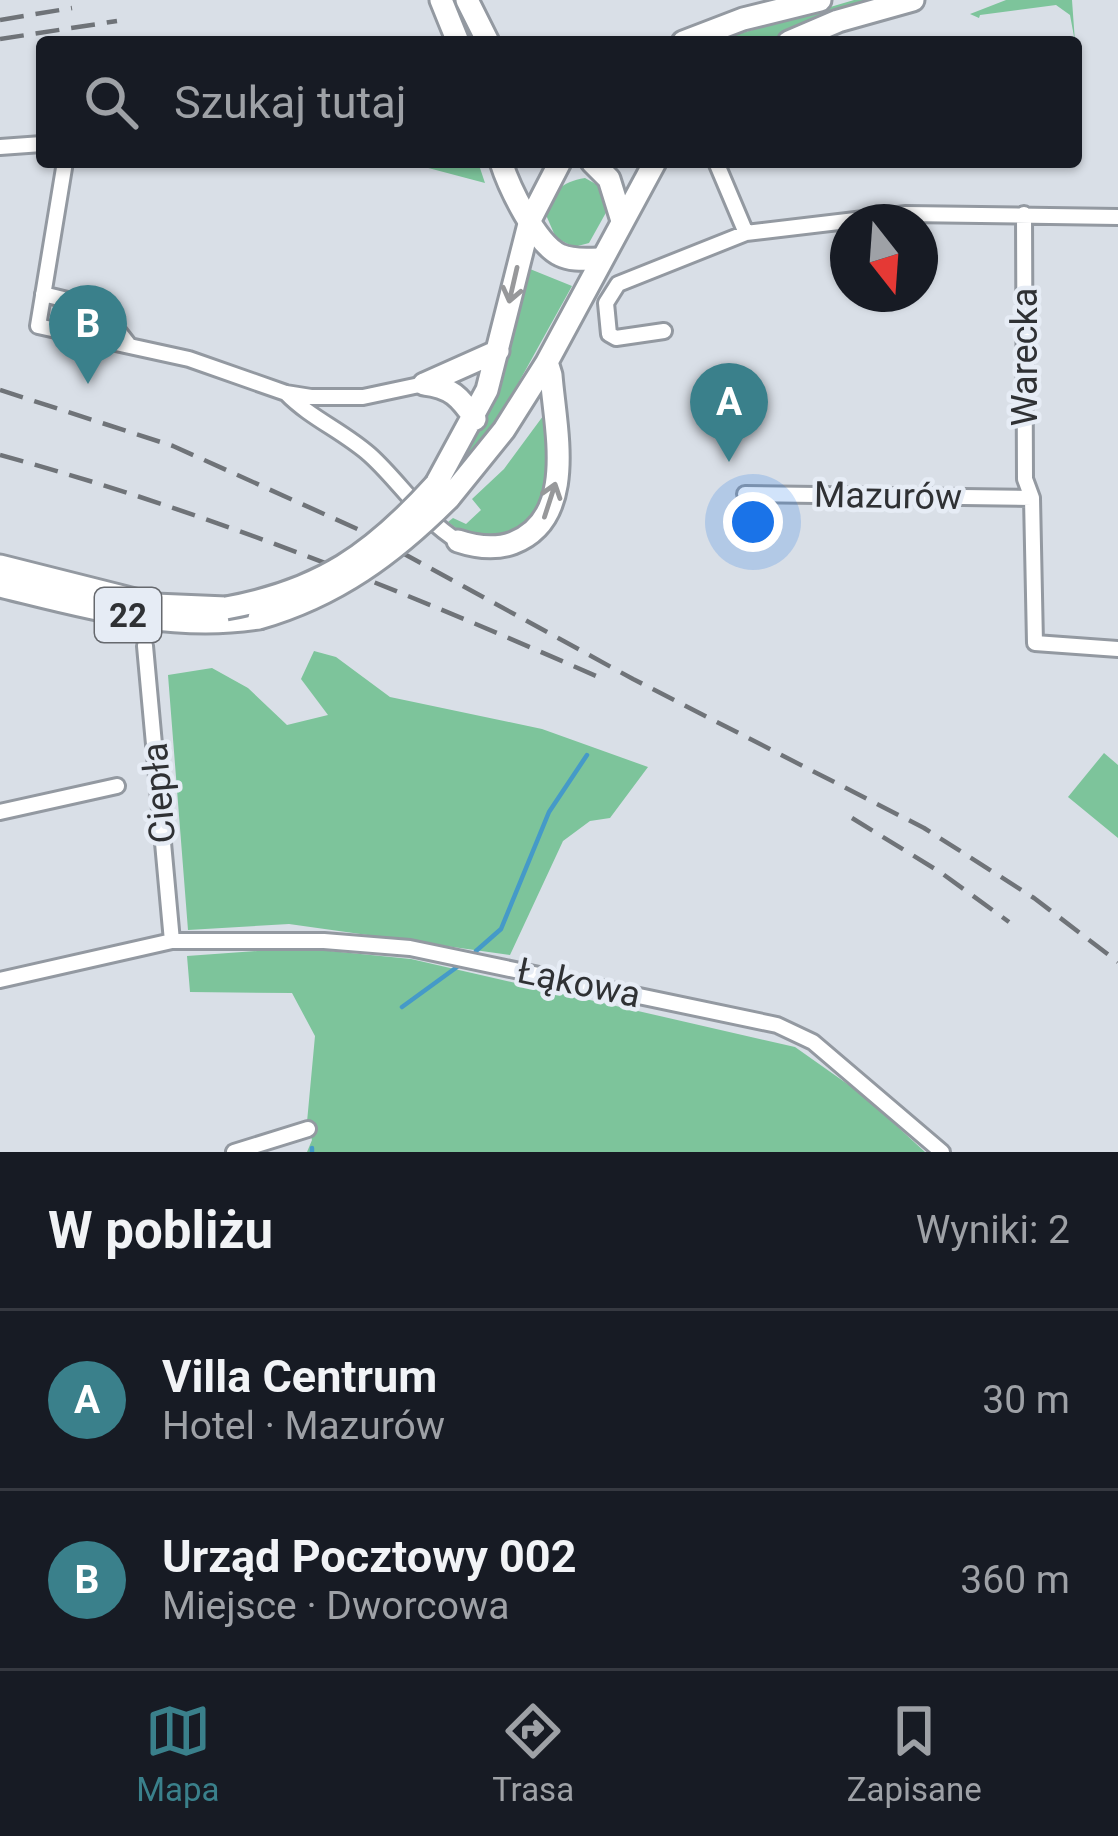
<!DOCTYPE html>
<html lang="pl">
<meta charset="utf-8">
<style>
body{margin:0;font-family:Roboto,sans-serif;background:#20242c;color:#f1f3f6}
.compass{position:absolute;left:830px;top:204px;width:108px;height:108px;border-radius:50%;background:#171b24;box-shadow:0 3px 9px #0004;rotate:163deg}
.you{position:absolute;left:753px;top:522px;width:42px;height:42px;margin:-30px;border:9px solid #fff;border-radius:50%;background:#1a73e8;box-shadow:0 0 0 18px #1a73e833}
.badge{display:grid;place-items:center;width:78px;height:78px;border-radius:50%;background:#3a808b;color:#fff;font-size:39px;font-weight:700}
.pin{position:absolute;translate:-50% -99px;filter:drop-shadow(0 3px 6px #0008)}
.pin::after{content:'';position:absolute;top:63px;width:42px;height:36px;background:inherit;clip-path:polygon(0 0,100% 0,50% 100%)}
.list{margin:0;padding:0;list-style:none}
h2{display:flex;justify-content:space-between;align-items:center;height:156px;margin:0;padding:0 48px;font-size:51px}
h2 small{font-size:39px;font-weight:400;color:#9ea1a6}
.list li{display:grid;grid-template-columns:78px 1fr auto;gap:36px;align-items:center;box-sizing:border-box;height:180px;padding:0 48px;border-top:3px solid #363941}
.list b{display:block;font-size:45px;white-space:nowrap}
.list p{margin:0;font-size:39px;white-space:nowrap;color:#9ea1a6}
.list em{font-size:39px;font-style:normal;color:#9ea1a6}
.icon{flex:none;width:66px;height:66px;fill:none;stroke:currentColor;stroke-width:2;stroke-linecap:round;stroke-linejoin:round}
.map{position:relative;flex:none;width:1118px;height:1152px;overflow:hidden}
.search{position:absolute;background:#171b24;box-shadow:0 3px 9px #0004;left:36px;right:36px;top:36px;height:132px;display:flex;align-items:center;gap:30px;box-sizing:border-box;padding:0 42px;border-radius:12px;color:#9ea1a6;font-size:45px}
.sheet{height:516px;background:#171b24}
nav{display:flex;justify-content:space-around;align-items:center;box-sizing:border-box;height:168px;border-top:3px solid #363941;background:#171b24;font-size:33px;color:#9ea1a6}
nav a{display:grid;justify-items:center;gap:6px}
nav .on{color:#3a808b}
.map>svg:first-child{display:block}
.green{fill:#7dc49b}
.lines{fill:none;stroke-linecap:round;stroke-linejoin:round}
.stream{stroke:#459ac8;stroke-width:4.5}
.street-casing{stroke:#9399a1;stroke-width:20}
.secondary-casing{stroke:#9399a1;stroke-width:27}
.primary-casing{stroke:#9399a1;stroke-width:27}
.street{stroke:#fff;stroke-width:14}
.secondary{stroke:#fff;stroke-width:21}
.primary{stroke:#fff;stroke-width:21}
.rail{stroke:#6f7378;stroke-width:4.5;stroke-dasharray:24 12;stroke-linecap:butt}
.primary-bridge-casing{stroke:#9399a1;stroke-width:27;stroke-linecap:butt}
.primary-bridge{stroke:#fff;stroke-width:21}
.oneway{stroke:#97989a}
.labels{text-anchor:middle;dominant-baseline:central;stroke-width:9;stroke-linejoin:round;paint-order:stroke}
.shield{fill:#e6ecf5;stroke:#66696e;stroke-width:3}
.shield-label{font-size:33px;font-weight:bold;fill:#2f3134}
.street-label{font-size:36px;fill:#2f3134;stroke:#e6ecf5}
</style>
<div class="map">
<svg width="1118" height="1152" viewBox="0 0 1118 1152">
<rect width="100%" height="100%" fill="#d9dfe7"/>
<path class="green" d="M854,0H884L803,25L771,42H712Z
M1006,0H1072L1075,42L1070,15L1056,5L980,15L979,18L970,14Z
M436,162H478L485,183L417,165Z
M585,178L603,188L608,209L589,243L574,247L556,238L546,215C551,192 561,182 585,178Z
M525,267L572,286L493,429L450,487L446,483L488,409Z
M546,412C549,455 558,524 502,536C480,540 464,535 448,522L453,518L466,524L481,510L472,499L504,469Z
M314,651L336,657L390,697L542,729L648,767L610,818L590,821L563,841L510,955L289,924L188,930L168,675L212,668L248,688L287,725L328,715L301,679Z
M1104,753L1118,765V838L1068,797Z
M300,948L411,959L795,1047L863,1095L925,1152H307L312,1140L307,1122L315,1036L292,993L190,992L187,956Z"/>
<g class="lines">
<path class="stream" d="M476,951L501,929L549,812L587,755
M402,1007L457,967
M312,1152V1148"/>
<defs>
<path id="street" d="M0,147L42,144
M65,162L38,326L189,359L286,393L311,397H363L424,384
M716,162L746,233
M1024,214L1025,479L1032,498L1035,643L1118,649
M43,294L100,308L129,345
M664,331L616,338L609,334L606,303L618,284L746,233L906,214L1118,217
M286,393C310,418 343,431 370,455C400,482 423,520 458,541
M745,494L1032,498
M145,646L172,941
M0,812L117,786
M0,980L172,941H324L410,948L777,1025L813,1042L942,1152
M234,1152L308,1129"/>
<path id="secondary" d="M441,0L458,42
M467,0L488,42
M501,162C509,187 536,244 560,255C572,261 587,259 600,259
M592,162L609,179L622,221"/>
<path id="primary" d="M683,42L743,19L820,0
M789,42L838,21L913,0
M424,384L498,351
M424,384C451,387 460,397 475,419
M436,484L487,390L530,220L560,162
M449,498L504,430L547,362L655,162
M458,541C476,547 494,550 513,543C578,518 555,428 551,375L547,362
M0,566L155,605L226,608
M0,586C86,607 170,632 259,618"/>
</defs>
<use href="#street" class="street-casing"/>
<use href="#secondary" class="secondary-casing"/>
<use href="#primary" class="primary-casing"/>
<use href="#street" class="street"/>
<use href="#secondary" class="secondary"/>
<use href="#primary" class="primary"/>
<path class="rail" d="M0,20L72,8
M0,39L117,21
M0,390L173,446L364,532L633,679L924,828L1034,898L1118,962
M0,455C206,511 401,590 596,676
M852,818L940,872L1009,922"/>
<defs>
<path id="primary-bridge" d="M226,608C320,591 373,554 436,484
M259,618C336,596 393,554 449,498"/>
</defs>
<use href="#primary-bridge" class="primary-bridge-casing"/>
<use href="#primary-bridge" class="primary-bridge"/>
</g>
<defs><path id="oneway-shaft" d="M-6 0H5M1.5-3L5.5 0L1.5 3" fill="none" stroke-width="1.6" stroke-linecap="round" stroke-linejoin="round" transform="scale(3)"/></defs>
<g class="oneway">
<use href="#oneway-shaft" transform="translate(513 285) rotate(103)"/>
<use href="#oneway-shaft" transform="translate(550 500) rotate(-72)"/>
</g>
<g class="labels">
<rect class="shield" x="95" y="588" width="66" height="54" rx="9"/>
<g class="shield-label">
<text x="128" y="615">22</text>
</g>
<g class="street-label">
<text transform="translate(1025 357) rotate(-90)">Warecka</text>
<text transform="translate(888 496) rotate(1)">Mazurów</text>
<text transform="translate(159 793) rotate(-95)">Ciepła</text>
<text transform="translate(579 983) rotate(12)">Łąkowa</text>
</g>
</g>
</svg>
<svg class="compass" viewBox="-18 -18 36 36"><path d="M0-13l5 13h-10z" fill="#e53935"/><path d="M0 13l5-13h-10z" fill="#9ea1a6"/></svg>
<div class="you"></div>
<div class="pin badge" style="left:729px;top:462px">A</div>
<div class="pin badge" style="left:88px;top:384px">B</div>
<div class="search"><svg class="icon" aria-label="search" viewBox="0 0 24 24"><circle cx="10" cy="10" r="6"/><path d="M15 15l6 6"/></svg>Szukaj tutaj</div>
</div>
<section class="sheet">
<h2>W pobliżu<small>Wyniki: 2</small></h2>
<ul class="list">
<li><span class="badge">A</span><div><b>Villa Centrum</b><p>Hotel · Mazurów</p></div><em>30 m</em></li>
<li><span class="badge">B</span><div><b>Urząd Pocztowy 002</b><p>Miejsce · Dworcowa</p></div><em>360 m</em></li>
</ul>
</section>
<nav>
<a class="on"><svg class="icon" aria-label="map" viewBox="0 0 24 24"><path d="M3 6l6-2 6 2 6-2v14l-6 2-6-2-6 2zM9 4v14M15 6v14"/></svg>Mapa</a>
<a><svg class="icon" aria-label="directions" viewBox="0 0 24 24"><path d="M12 3l9 9-9 9-9-9zM9 14v-3h6M13 9l2 2-2 2"/></svg>Trasa</a>
<a><svg class="icon" aria-label="saved" viewBox="0 0 24 24"><path d="M7 4h10v16l-5-4-5 4z"/></svg>Zapisane</a>
</nav>
